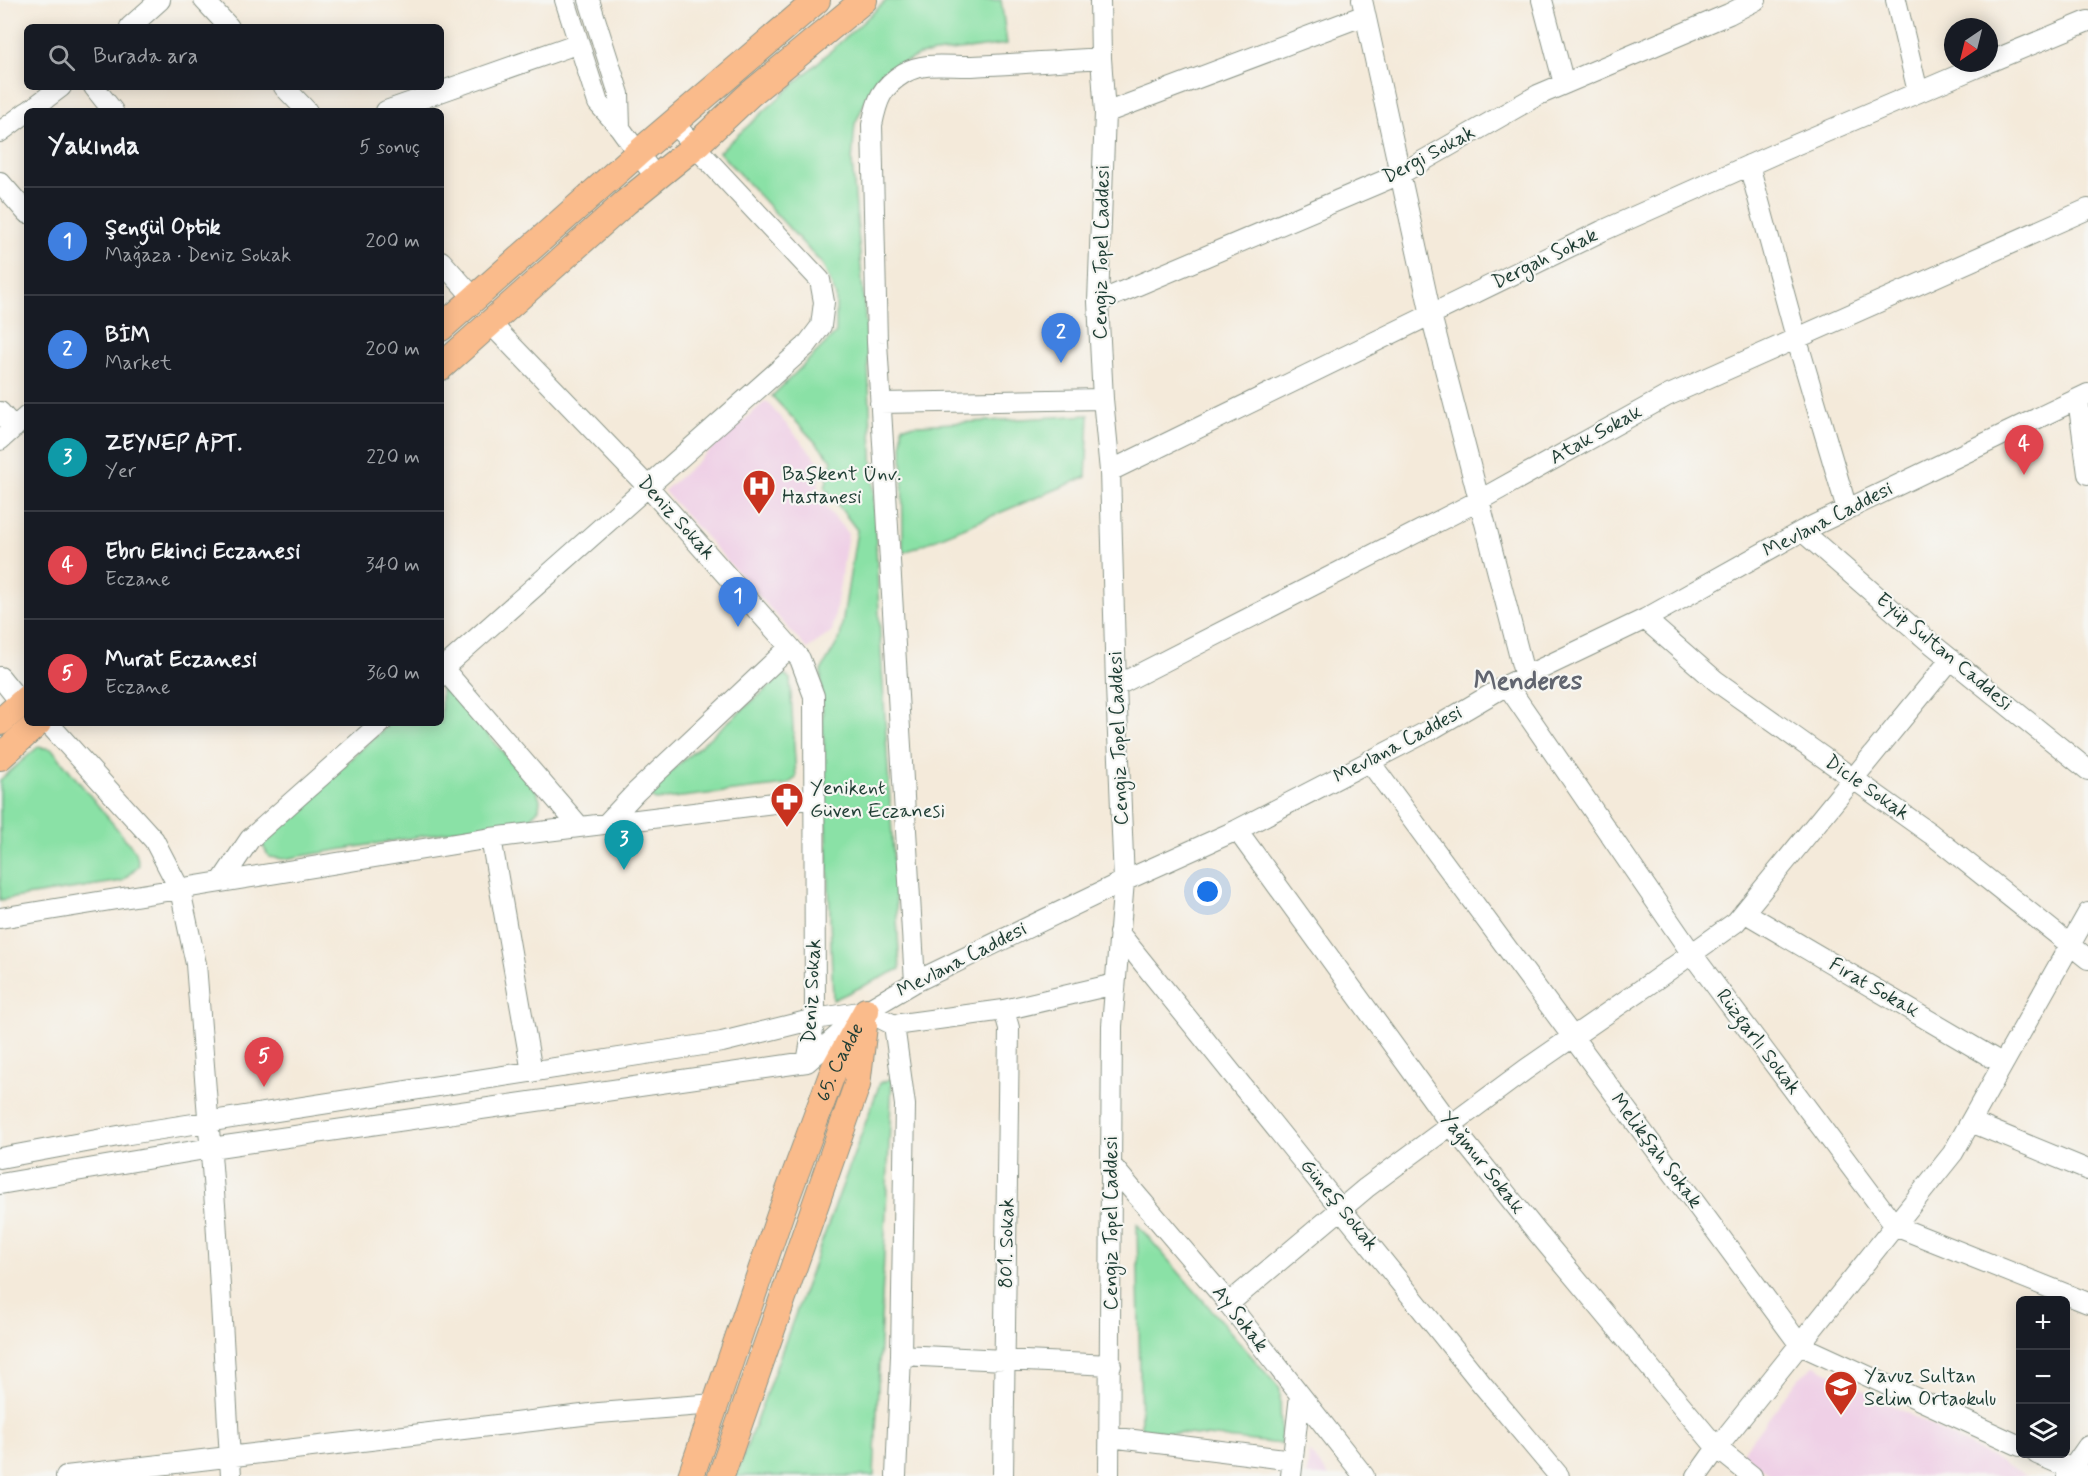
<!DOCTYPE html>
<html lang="tr">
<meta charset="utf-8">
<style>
body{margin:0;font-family:Mynerve,sans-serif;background:#242831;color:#f1f3f6}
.controls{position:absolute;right:18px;bottom:18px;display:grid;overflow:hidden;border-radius:9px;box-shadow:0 3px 15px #0003}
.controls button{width:54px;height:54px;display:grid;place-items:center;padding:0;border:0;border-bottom:2px solid #363941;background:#171b24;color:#f1f3f6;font:30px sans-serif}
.compass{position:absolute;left:1944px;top:18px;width:54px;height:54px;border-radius:50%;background:#171b24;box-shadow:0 3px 15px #0003;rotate:215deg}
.you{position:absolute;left:1208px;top:892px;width:21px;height:21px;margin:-15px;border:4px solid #fff;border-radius:50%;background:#1a73e8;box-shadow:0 0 0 9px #1a73e833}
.badge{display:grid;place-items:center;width:39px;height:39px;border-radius:50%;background:#db2777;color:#fff;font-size:20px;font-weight:700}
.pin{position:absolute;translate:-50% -50px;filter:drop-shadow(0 2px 3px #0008)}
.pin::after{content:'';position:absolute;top:32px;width:21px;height:18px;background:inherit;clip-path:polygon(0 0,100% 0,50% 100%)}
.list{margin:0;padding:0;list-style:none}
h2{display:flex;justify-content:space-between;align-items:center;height:78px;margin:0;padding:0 24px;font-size:26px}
h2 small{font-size:20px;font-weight:400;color:#9ea1a6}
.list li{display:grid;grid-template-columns:39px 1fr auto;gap:18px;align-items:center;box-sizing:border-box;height:108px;padding:0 24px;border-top:2px solid #363941}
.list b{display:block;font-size:22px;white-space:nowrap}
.list p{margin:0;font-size:20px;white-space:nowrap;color:#9ea1a6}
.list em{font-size:20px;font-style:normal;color:#9ea1a6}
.icon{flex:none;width:33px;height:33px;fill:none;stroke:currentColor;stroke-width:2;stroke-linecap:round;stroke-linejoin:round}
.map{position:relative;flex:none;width:2088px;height:1476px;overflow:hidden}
.search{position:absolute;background:#171b24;box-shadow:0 3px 15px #0003;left:24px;top:24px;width:420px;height:66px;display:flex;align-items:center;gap:15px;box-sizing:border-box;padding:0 21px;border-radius:9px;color:#9ea1a6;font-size:22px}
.panel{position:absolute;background:#171b24;box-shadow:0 3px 15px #0003;left:24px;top:108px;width:420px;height:618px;border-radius:9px}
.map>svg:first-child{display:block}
.built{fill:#efd0e6}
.green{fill:#8ae1a6;stroke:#548f6d;stroke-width:1.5}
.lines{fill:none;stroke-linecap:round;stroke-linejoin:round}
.minor-casing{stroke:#8a9487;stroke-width:22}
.major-casing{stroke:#8a9487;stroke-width:28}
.minor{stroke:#fff;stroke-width:20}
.major{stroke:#fabb8b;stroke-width:26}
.labels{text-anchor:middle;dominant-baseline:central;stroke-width:4.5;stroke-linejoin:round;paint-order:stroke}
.street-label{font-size:20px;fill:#1f3d34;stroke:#f6f6f2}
.poi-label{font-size:20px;fill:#1f3d34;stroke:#f6f6f2;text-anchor:start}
.district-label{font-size:26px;font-weight:bold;fill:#61656f;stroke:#f6f6f2}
</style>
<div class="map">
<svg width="2088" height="1476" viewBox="0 0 2088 1476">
<rect width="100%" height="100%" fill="#f6f6f2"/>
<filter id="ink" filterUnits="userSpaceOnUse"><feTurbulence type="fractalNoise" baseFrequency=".0167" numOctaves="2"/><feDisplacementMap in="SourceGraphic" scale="12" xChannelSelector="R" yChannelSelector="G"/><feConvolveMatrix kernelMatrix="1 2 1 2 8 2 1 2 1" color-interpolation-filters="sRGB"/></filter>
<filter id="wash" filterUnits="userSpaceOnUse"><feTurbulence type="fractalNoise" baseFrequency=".008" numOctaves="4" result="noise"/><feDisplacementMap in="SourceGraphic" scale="24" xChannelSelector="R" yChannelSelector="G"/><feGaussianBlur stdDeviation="1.35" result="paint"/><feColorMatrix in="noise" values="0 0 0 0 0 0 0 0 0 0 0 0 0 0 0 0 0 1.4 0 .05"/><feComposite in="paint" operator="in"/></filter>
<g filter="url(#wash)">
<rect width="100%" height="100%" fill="#f4eada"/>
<path class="built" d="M766,401L821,464L817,496L848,534L832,632L807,649L664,491Z
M1815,1365L2027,1476H1772L1742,1453L1799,1378Z
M1309,1451L1329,1476H1307Z"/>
<path class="green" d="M887,0H1001L1007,44L919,55L877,76L855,124L852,161L867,339L880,635L900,969L833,1000L821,671L840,638L857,530L825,488L832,460L772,396L836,333V296L823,265L719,152Z
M1089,415L1086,477L903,553L902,426Z
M784,674L790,679L796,778L786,785L656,800L650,797V789Z
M443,683L536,790L540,799L539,809L530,818L284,859L269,857L262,844L266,836L390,723H441V684Z
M38,747L52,749L136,852L139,865L122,881L0,900V780Z
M892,1078L874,1476H736L880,1083Z
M1137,1224L1280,1389L1281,1444L1141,1429Z"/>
</g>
<g filter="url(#ink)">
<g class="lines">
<defs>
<path id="minor" d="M204,0L229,27
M565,0L598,103L620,128L656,178
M589,0L619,94L620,128
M1100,0L1101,58L1105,113L1098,302L1103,399L1110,471L1116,686L1124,881L1112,1026L1109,1476
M1362,0L1431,315L1525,677
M1542,0L1564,84
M1896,0L1918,92
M130,27L160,0
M1989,62L2088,21
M94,87L113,111
M284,87L307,111
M29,111L61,87
M386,111L579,43
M1105,113L1365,15
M0,132L27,112
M1749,165L1796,337L1847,509
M0,182L27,213
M441,261L474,298
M1098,302L1400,174L1538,95L1729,14L1756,0
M490,323L648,487L790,647L800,659L814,696L815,1019L807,1062
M2078,399L2088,474
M880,403L1103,399
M0,412L14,428
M0,440L27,416
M1110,471L1602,231L1781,151L1987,63
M1802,531L1927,640L2088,770
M1645,619L1716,681L1931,834L2088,959
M441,666L580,827
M441,670L806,346L821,326L824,302L820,280L673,123
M0,677L21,703
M1507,685L1692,954L1895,1226L2088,1303
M1116,686L1478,501L1667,396L2088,209
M48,723L154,840L180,890L196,964L216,1218L231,1476
M1369,761L1800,1345L2020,1446
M607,823L636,792L790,647
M1237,830L1451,1125L1536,1231L1717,1448L1752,1476
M491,838L532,1072
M221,882L250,839L381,723
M1744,912L2003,1064
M0,918L491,838L814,798
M1119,933L1481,1383L1559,1476
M915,982L877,342L872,125C877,100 881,87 904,73C924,61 951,67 972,66C1015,64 1058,61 1101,58
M894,1025L1004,1010L1115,984
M1971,1122L2088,1170
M0,1158L129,1134L722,1042L815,1019L866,1011L894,1025L905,1105L901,1355L896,1476
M1112,1166L1220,1293L1364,1476
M0,1184L211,1148L807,1062L866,1011L915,982L1124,881L1237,830L1434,728L1507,685L1645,619L1802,531L2088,394
M1228,1304L1366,1188L1525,1070L1648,985L1736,922L1951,659
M901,1355L1111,1365
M1110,1437L1293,1460
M2037,1454L2088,1476
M66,1476L599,1413L715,1404
M1003,1476L1009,1028L1004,1010
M1291,1476L1300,1395
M1697,1476L1717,1448L1953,1153L2088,913
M2067,1476L2088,1446"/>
<g id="major">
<path d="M441,328L638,153L817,0"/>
<path d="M441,367L626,202L694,147L749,95L864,0"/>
<path d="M0,722L27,698"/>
<path d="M0,757L38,723"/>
<path id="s1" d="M691,1476L780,1215L834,1069L866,1011"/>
<path d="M721,1476L857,1085L864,1026"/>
</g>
</defs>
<use href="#minor" class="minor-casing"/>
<use href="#major" class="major-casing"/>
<use href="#minor" class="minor"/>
<use href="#major" class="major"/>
</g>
</g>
<defs>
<symbol id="hospital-pin" viewBox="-11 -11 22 30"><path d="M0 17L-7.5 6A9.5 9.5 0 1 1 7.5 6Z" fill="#c8321e" stroke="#f6f6f2"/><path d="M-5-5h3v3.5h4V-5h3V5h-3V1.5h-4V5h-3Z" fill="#fff"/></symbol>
<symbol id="pharmacy-pin" viewBox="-11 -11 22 30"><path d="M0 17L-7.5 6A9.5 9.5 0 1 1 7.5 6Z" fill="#c8321e" stroke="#f6f6f2"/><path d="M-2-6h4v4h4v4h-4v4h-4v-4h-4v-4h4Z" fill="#fff"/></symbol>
<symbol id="school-pin" viewBox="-11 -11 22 30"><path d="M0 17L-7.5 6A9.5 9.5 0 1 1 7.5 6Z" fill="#c8321e" stroke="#f6f6f2"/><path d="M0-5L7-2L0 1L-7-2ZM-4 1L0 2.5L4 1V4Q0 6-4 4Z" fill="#fff"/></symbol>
</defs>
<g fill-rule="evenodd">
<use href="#hospital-pin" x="740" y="467" width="38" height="52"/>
<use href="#pharmacy-pin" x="768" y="780" width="38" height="52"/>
<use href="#school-pin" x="1822" y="1368" width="38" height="52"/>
</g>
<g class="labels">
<g class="street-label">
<text transform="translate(1429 155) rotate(-28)">Dergi Sokak</text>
<text transform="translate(1102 252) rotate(-89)">Cengiz Topel Caddesi</text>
<text transform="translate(1545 259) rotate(-26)">Dergah Sokak</text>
<text transform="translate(1596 435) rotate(-29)">Atak Sokak</text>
<text transform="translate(676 518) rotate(48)">Deniz Sokak</text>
<text transform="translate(1828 520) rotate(-27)">Mevlana Caddesi</text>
<text transform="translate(1944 652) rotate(40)">Eyüp Sultan Caddesi</text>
<text transform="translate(1119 738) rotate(-92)">Cengiz Topel Caddesi</text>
<text transform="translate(1398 745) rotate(-28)">Mevlana Caddesi</text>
<text transform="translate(1867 788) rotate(35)">Dicle Sokak</text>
<text transform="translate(962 960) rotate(-27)">Mevlana Caddesi</text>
<text transform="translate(1874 988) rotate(30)">Fırat Sokak</text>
<text transform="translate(812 991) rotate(-87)">Deniz Sokak</text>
<text transform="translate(1758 1042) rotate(53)">Rüzgarlı Sokak</text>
<text stroke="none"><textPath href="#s1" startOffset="440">65. Cadde</textPath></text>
<text transform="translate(1656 1151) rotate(53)">Melikşah Sokak</text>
<text transform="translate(1482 1163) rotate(52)">Yağmur Sokak</text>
<text transform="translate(1339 1205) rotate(51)">Güneş Sokak</text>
<text transform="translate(1111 1223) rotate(-90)">Cengiz Topel Caddesi</text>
<text transform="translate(1007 1243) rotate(-89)">801. Sokak</text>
<text transform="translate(1240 1319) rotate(52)">Ay Sokak</text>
</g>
<g class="poi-label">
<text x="782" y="474">Başkent Ünv.<tspan x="782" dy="23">Hastanesi</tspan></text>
<text x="810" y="788">Yenikent<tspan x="810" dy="23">Güven Eczanesi</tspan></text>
<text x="1864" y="1376">Yavuz Sultan<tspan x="1864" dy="23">Selim Ortaokulu</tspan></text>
</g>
<g class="district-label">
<text x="1528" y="682">Menderes</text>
</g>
</g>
</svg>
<div class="controls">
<button>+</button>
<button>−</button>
<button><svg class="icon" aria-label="layers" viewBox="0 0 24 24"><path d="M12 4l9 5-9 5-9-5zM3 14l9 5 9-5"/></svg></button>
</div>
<svg class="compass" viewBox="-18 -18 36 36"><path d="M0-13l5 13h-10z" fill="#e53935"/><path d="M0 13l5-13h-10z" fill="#9ea1a6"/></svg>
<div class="you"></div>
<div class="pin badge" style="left:738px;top:627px;background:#3f7fe0">1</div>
<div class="pin badge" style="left:1061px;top:363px;background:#3f7fe0">2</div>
<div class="pin badge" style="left:624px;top:870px;background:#0f9aa8">3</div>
<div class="pin badge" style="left:2024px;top:475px;background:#e0444e">4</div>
<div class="pin badge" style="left:264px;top:1087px;background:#e0444e">5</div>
<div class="search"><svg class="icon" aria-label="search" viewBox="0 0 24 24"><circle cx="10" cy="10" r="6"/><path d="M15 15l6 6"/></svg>Burada ara</div>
<section class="panel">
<h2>Yakında<small>5 sonuç</small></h2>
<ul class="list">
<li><span class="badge" style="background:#3f7fe0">1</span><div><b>Şengül Optik</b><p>Mağaza · Deniz Sokak</p></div><em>200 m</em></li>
<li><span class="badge" style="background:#3f7fe0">2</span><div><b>BİM</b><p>Market</p></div><em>200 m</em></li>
<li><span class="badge" style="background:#0f9aa8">3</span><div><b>ZEYNEP APT.</b><p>Yer</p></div><em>220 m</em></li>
<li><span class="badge" style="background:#e0444e">4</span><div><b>Ebru Ekinci Eczanesi</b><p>Eczane</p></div><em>340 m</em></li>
<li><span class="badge" style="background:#e0444e">5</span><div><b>Murat Eczanesi</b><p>Eczane</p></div><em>360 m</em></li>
</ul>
</section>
</div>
